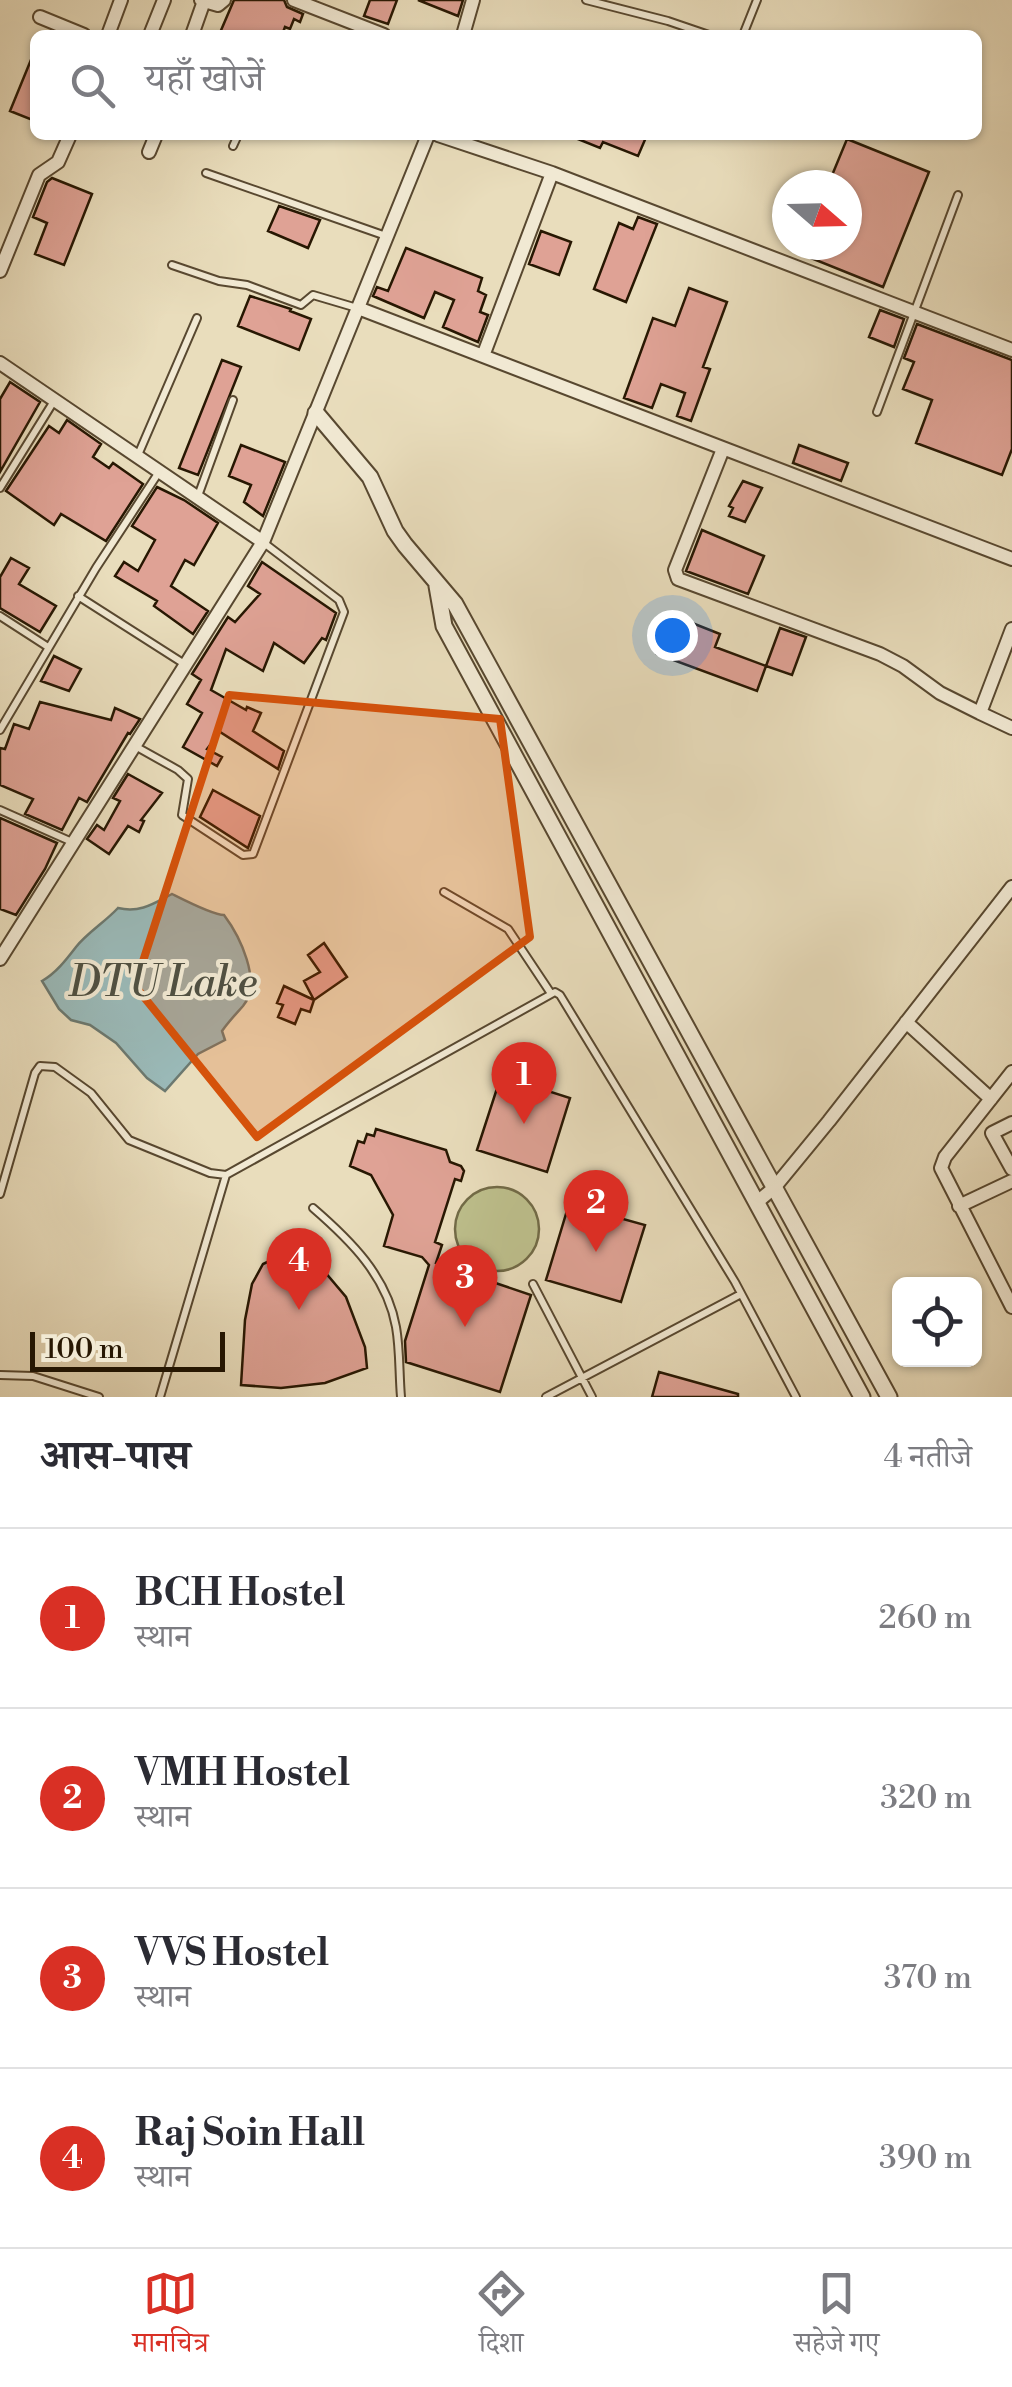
<!DOCTYPE html>
<html lang="hi">
<meta charset="utf-8">
<style>
body{margin:0;font-family:"Libre Bodoni","Noto Serif Devanagari",serif;background:#f7f7f7;color:#2b2b33}
.controls{position:absolute;right:30px;bottom:30px;display:grid;overflow:hidden;border-radius:15px;box-shadow:0 2px 8px #0004}
.controls button{width:90px;height:90px;display:grid;place-items:center;padding:0;border:0;border-bottom:2px solid #e1e1e2;background:#fff;color:#2b2b33;font:50px sans-serif}
.compass{position:absolute;left:772px;top:170px;width:90px;height:90px;border-radius:50%;background:#fff;box-shadow:0 2px 8px #0004;rotate:110deg}
.scale{position:absolute;left:30px;bottom:25px;width:195px;box-sizing:border-box;padding-left:10px;border:5px solid #271702;border-top:0;font-size:28px;line-height:35px;white-space:nowrap;color:#271702;-webkit-text-stroke:8px #f1e9d3;paint-order:stroke}
.you{position:absolute;left:672px;top:635px;width:35px;height:35px;margin:-25px;border:8px solid #fff;border-radius:50%;background:#1a73e8;box-shadow:0 0 0 15px #1a73e833}
.badge{display:grid;place-items:center;width:65px;height:65px;border-radius:50%;background:#d93025;color:#fff;font-size:32px;font-weight:700}
.pin{position:absolute;translate:-50% -82px;filter:drop-shadow(0 2px 5px #0008)}
.pin::after{content:'';position:absolute;top:52px;width:35px;height:30px;background:inherit;clip-path:polygon(0 0,100% 0,50% 100%)}
.list{margin:0;padding:0;list-style:none}
h2{display:flex;justify-content:space-between;align-items:center;height:130px;margin:0;padding:0 40px;font-size:42px}
h2 small{font-size:32px;font-weight:400;color:#7c7c81}
.list li{display:grid;grid-template-columns:65px 1fr auto;gap:30px;align-items:center;box-sizing:border-box;height:180px;padding:0 40px;border-top:2px solid #e1e1e2}
.list b{display:block;font-size:38px;white-space:nowrap}
.list p{margin:0;font-size:32px;white-space:nowrap;color:#7c7c81}
.list em{font-size:32px;font-style:normal;color:#7c7c81}
.icon{flex:none;width:55px;height:55px;fill:none;stroke:currentColor;stroke-width:2;stroke-linecap:round;stroke-linejoin:round}
.map{position:relative;flex:none;width:1012px;height:1397px;overflow:hidden}
.search{position:absolute;background:#fff;box-shadow:0 2px 8px #0004;left:30px;right:30px;top:30px;height:110px;display:flex;align-items:center;gap:25px;box-sizing:border-box;padding:0 35px;border-radius:15px;color:#7c7c81;font-size:38px}
.sheet{height:850px;background:#fff}
nav{display:flex;justify-content:space-around;align-items:center;box-sizing:border-box;height:140px;border-top:2px solid #e1e1e2;background:#fff;font-size:28px;color:#7c7c81}
nav a{display:grid;justify-items:center;gap:5px}
nav .on{color:#d93025}
.map>svg:first-child{display:block}
.green{fill:#bdbf8c;stroke:#726b47;stroke-width:2.5}
.water{fill:#9abab9;stroke:#6c7970;stroke-width:2.5}
.building{fill:#dfa295;stroke:#271702;stroke-width:2.5}
.lines{fill:none;stroke-linecap:round;stroke-linejoin:round}
.service-casing{stroke:#584830;stroke-width:10}
.minor-casing{stroke:#584830;stroke-width:16}
.tertiary-casing{stroke:#584830;stroke-width:19}
.service{stroke:#f1e9d3;stroke-width:6}
.minor{stroke:#f1e9d3;stroke-width:12}
.tertiary{stroke:#f1e9d3;stroke-width:15}
.marked{fill:#d5520b;fill-opacity:0.2;stroke:#d5520b;stroke-width:8;stroke-linejoin:round}
.labels{text-anchor:middle;dominant-baseline:central;stroke-width:8;stroke-linejoin:round;paint-order:stroke}
.water-label{font-size:42px;font-style:italic;fill:#4f5042;stroke:#f1e9d3}
</style>
<div class="map">
<svg width="1012" height="1397" viewBox="0 0 1012 1397">
<rect width="100%" height="100%" fill="#e9ddbc"/>
<filter id="stains"><feTurbulence type="fractalNoise" baseFrequency=".002" numOctaves="4"/><feColorMatrix values="0 0 0 0 .2 0 0 0 0 .09 0 0 0 0 .02 0 0 0 .5 -.17"/></filter>
<radialGradient id="worn" r=".72"><stop offset=".6" stop-color="#630" stop-opacity="0"/><stop offset="1" stop-color="#630" stop-opacity=".3"/></radialGradient>
<path class="green" d="M455 1229a42 42 0 1 1 84 0a42 42 0 1 1-84 0Z"/>
<path class="water" d="M172,894C184,900 213,915 224,915C239,935 263,982 243,1006C236,1014 229,1021 222,1031L225,1040L198,1054L165,1091L147,1078L116,1043L90,1025L71,1020L59,1009L42,981C56,973 66,960 76,947C87,933 105,922 118,908C140,913 153,904 172,894Z"/>
<path class="building" d="M234,0H284L287,7L303,14L300,22L294,19L290,29L285,27L282,35H219Z
M370,0H397L388,24L364,16Z
M418,0H463L458,16Z
M35,50V121L10,111Z
M568,135H647L638,156L603,142L600,148Z
M847,139L929,172L883,287L801,254L804,245H847V185H828Z
M52,178L92,194L64,265L35,254L47,223L33,217L47,182Z
M279,206L320,220L308,248L268,231Z
M638,217L657,224L626,302L594,289L619,223L633,229Z
M541,231L571,242L559,275L529,264Z
M406,248L482,278L478,291L486,295L480,312L488,315L478,342L443,327L454,300L435,292L424,318L373,296L377,287L388,291Z
M689,288L727,302L703,367L710,369L691,421L677,416L685,393L661,384L652,408L624,398L653,318L675,326Z
M250,296L291,309L290,311L311,319L299,350L238,326Z
M880,310L904,319L894,347L869,337Z
M917,324L1012,360V449L1002,475L916,443L932,400L903,389L914,362L904,358Z
M222,360L241,367L198,475L179,468Z
M10,382L40,402L0,472V399Z
M67,420L101,444L93,457L109,468L113,463L143,484L106,541L61,514L54,525L6,491L49,426L59,433Z
M241,445L285,462L263,516L244,502L251,485L229,476Z
M799,445L848,463L841,481L793,463Z
M743,481L762,488L745,522L729,516L733,508L729,506Z
M157,487L184,500L218,523L194,565L185,560L171,586L208,611L193,634L154,606L157,601L115,576L124,562L138,571L155,540L132,526Z
M702,530L764,556L748,594L686,571Z
M11,558L29,568L19,584L56,606L40,632L0,608V577Z
M262,562L336,613L326,640L322,638L304,663L274,643L263,671L226,649L211,690L246,710L247,707L261,713L253,731L284,751L278,769L220,732L207,749L222,757L217,766L183,747L202,713L187,704L201,680L192,674L228,617L235,622L260,594L248,586Z
M672,615L720,634L715,647L766,666L757,691L657,654Z
M780,628L806,637L792,675L766,666Z
M54,656L81,669L69,691L41,681Z
M40,702L111,720L115,708L140,719L130,734L128,733L87,802L79,798L62,830L25,814L33,799L0,785V748L5,749L14,724L29,729Z
M128,774L162,793L141,820L144,821L139,832L128,826L109,854L87,839L97,825L104,830L120,801L113,798Z
M213,790L260,816L248,848L200,817Z
M0,818L57,843L45,869L16,915L0,909Z
M324,943L347,977L314,1000L304,981L320,972L308,955Z
M284,986L314,1000L310,1012L301,1009L295,1024L278,1017L283,1005L277,1003Z
M501,1076L570,1098L547,1172L477,1150Z
M376,1129L446,1150L450,1162L461,1166L464,1171L461,1181L455,1179L435,1242L442,1245L436,1263L531,1295L500,1392L406,1362L405,1341L429,1265L422,1257L384,1246L393,1215L371,1175L350,1166L358,1141L364,1143L367,1134L374,1136Z
M569,1204L645,1225L621,1302L546,1280Z
M293,1250L319,1265L346,1297L365,1347L367,1368L325,1383L281,1388L241,1385L245,1320L252,1284L263,1264Z
M659,1372L738,1394V1397H652Z"/>
<g class="lines">
<defs>
<path id="service" d="M586,0L668,21L709,35
M743,35L757,0
M233,146L238,135
M206,173L386,236
M172,265L219,281L247,285L301,305L313,295L357,308
M877,412L958,195
M138,455L197,318
M0,488L54,401
M198,496L233,400
M78,596L186,665
M0,616L48,647
M0,730L96,568L159,472
M135,746L178,770L188,779L182,815L243,855L253,854L344,612L339,600L264,543
M0,810L72,842
M444,892L508,929L550,992
M0,1194L35,1073L40,1066L55,1067L91,1093L129,1140L210,1173L226,1175L555,992L560,995L735,1282L796,1397
M313,1208C350,1240 387,1276 396,1327C400,1350 399,1374 401,1397
M533,1284L592,1397
M0,1375L33,1376L99,1397
M160,1397L226,1175
M546,1397L741,1294"/>
<path id="minor" d="M201,0L218,5L224,0
M294,0L384,35
M40,17L84,35
M108,35L121,0
M150,35L164,0
M192,35L204,1
M463,35L473,0
M438,135L552,173
M149,152L156,135
M0,271L39,175L58,162L70,135
M358,308L1012,559
M483,356L552,173L1012,350
M0,363L263,542
M723,449L675,570L678,579L880,654L903,666L940,693L980,713
M1012,629L980,713L1012,728
M0,959L263,542L428,135
M906,1022L991,1099
M1012,1072L945,1157L941,1168L1012,1307
M1012,1123L992,1133L1012,1169
M756,1203L774,1188L829,1121L1012,887
M959,1206L1012,1181"/>
<path id="tertiary" d="M316,413L370,477L395,531L405,545L455,604L889,1397
M437,586L444,626L862,1397"/>
</defs>
<use href="#service" class="service-casing"/>
<use href="#minor" class="minor-casing"/>
<use href="#tertiary" class="tertiary-casing"/>
<use href="#service" class="service"/>
<use href="#minor" class="minor"/>
<use href="#tertiary" class="tertiary"/>
</g>
<path class="marked" d="M229,695L500,719L530,937L257,1137L135,986Z"/>
<g class="labels">
<g class="water-label">
<text x="163" y="983">DTU Lake</text>
</g>
</g>
<rect width="100%" height="100%" filter="url(#stains)"/>
<rect width="100%" height="100%" fill="url(#worn)"/>
</svg>
<div class="controls">
<button><svg class="icon" aria-label="locate" viewBox="0 0 24 24"><circle cx="12" cy="12" r="6"/><path d="M12 2v4M12 18v4M2 12h4M18 12h4"/></svg></button>
</div>
<svg class="compass" viewBox="-18 -18 36 36"><path d="M0-13l5 13h-10z" fill="#e53935"/><path d="M0 13l5-13h-10z" fill="#7c7c81"/></svg>
<div class="scale">100 m</div>
<div class="you"></div>
<div class="pin badge" style="left:524px;top:1124px">1</div>
<div class="pin badge" style="left:596px;top:1252px">2</div>
<div class="pin badge" style="left:465px;top:1327px">3</div>
<div class="pin badge" style="left:299px;top:1310px">4</div>
<div class="search"><svg class="icon" aria-label="search" viewBox="0 0 24 24"><circle cx="10" cy="10" r="6"/><path d="M15 15l6 6"/></svg>यहाँ खोजें</div>
</div>
<section class="sheet">
<h2>आस-पास<small>4 नतीजे</small></h2>
<ul class="list">
<li><span class="badge">1</span><div><b>BCH Hostel</b><p>स्थान</p></div><em>260 m</em></li>
<li><span class="badge">2</span><div><b>VMH Hostel</b><p>स्थान</p></div><em>320 m</em></li>
<li><span class="badge">3</span><div><b>VVS Hostel</b><p>स्थान</p></div><em>370 m</em></li>
<li><span class="badge">4</span><div><b>Raj Soin Hall</b><p>स्थान</p></div><em>390 m</em></li>
</ul>
</section>
<nav>
<a class="on"><svg class="icon" aria-label="map" viewBox="0 0 24 24"><path d="M3 6l6-2 6 2 6-2v14l-6 2-6-2-6 2zM9 4v14M15 6v14"/></svg>मानचित्र</a>
<a><svg class="icon" aria-label="directions" viewBox="0 0 24 24"><path d="M12 3l9 9-9 9-9-9zM9 14v-3h6M13 9l2 2-2 2"/></svg>दिशा</a>
<a><svg class="icon" aria-label="saved" viewBox="0 0 24 24"><path d="M7 4h10v16l-5-4-5 4z"/></svg>सहेजे गए</a>
</nav>
